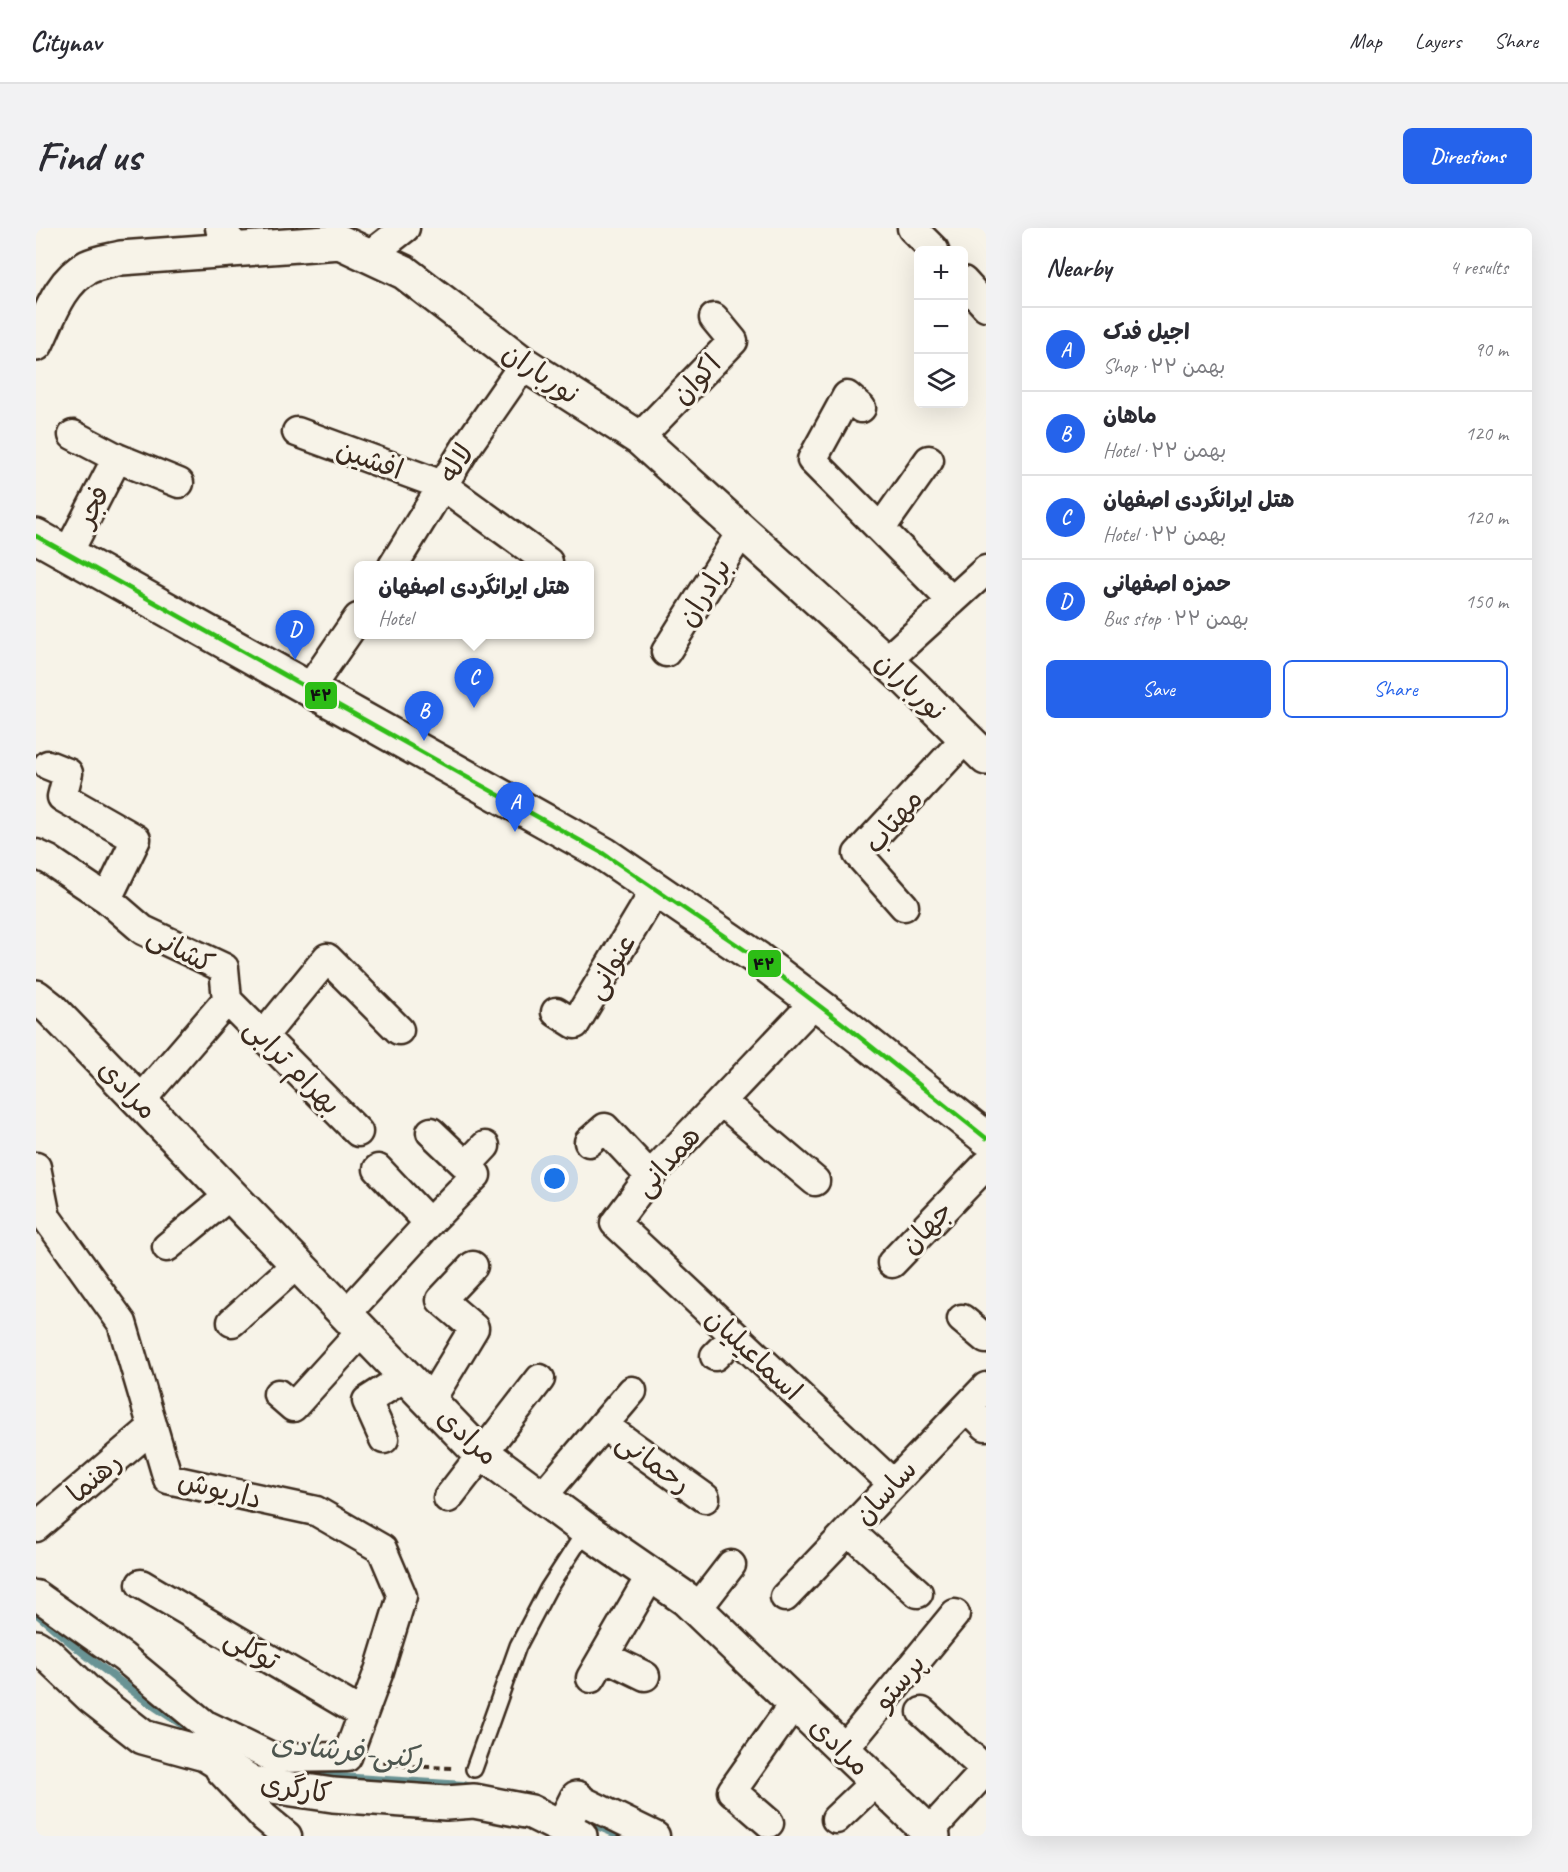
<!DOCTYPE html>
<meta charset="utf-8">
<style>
body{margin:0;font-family:Caveat,"Playpen Sans Arabic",sans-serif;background:#f2f2f3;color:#2b2b33}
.controls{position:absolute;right:18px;top:18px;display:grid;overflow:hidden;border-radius:9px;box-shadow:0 6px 24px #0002}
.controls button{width:54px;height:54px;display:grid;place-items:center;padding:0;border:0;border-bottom:2px solid #e1e1e2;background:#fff;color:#2b2b33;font:30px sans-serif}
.you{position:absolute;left:519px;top:951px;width:21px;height:21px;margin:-15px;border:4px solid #fff;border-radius:50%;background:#1a73e8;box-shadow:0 0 0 9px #1a73e833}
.badge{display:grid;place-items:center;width:39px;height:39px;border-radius:50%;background:#2563eb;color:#fff;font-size:20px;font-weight:700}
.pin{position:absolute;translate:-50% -50px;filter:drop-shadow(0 2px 3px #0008)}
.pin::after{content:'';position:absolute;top:32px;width:21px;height:18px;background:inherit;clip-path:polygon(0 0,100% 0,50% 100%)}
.popup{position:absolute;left:318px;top:333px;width:240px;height:78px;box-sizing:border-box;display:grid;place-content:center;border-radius:9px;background:#fff;filter:drop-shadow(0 2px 4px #0005);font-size:20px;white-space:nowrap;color:#7c7c81}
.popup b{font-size:22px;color:#2b2b33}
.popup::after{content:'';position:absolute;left:50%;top:100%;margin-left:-12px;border:12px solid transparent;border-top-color:#fff}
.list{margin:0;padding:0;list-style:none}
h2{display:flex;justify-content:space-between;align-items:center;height:78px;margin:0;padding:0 24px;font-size:26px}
h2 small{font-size:20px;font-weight:400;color:#7c7c81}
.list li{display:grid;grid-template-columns:39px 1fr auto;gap:18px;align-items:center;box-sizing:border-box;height:84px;padding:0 24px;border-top:2px solid #e1e1e2}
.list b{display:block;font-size:22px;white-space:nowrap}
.list p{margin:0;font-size:20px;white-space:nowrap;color:#7c7c81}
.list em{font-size:20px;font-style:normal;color:#7c7c81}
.actions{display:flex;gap:12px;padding:18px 24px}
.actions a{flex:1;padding:14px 0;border:2px solid #2563eb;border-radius:9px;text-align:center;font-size:21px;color:#2563eb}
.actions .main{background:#2563eb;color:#fff}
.icon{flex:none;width:33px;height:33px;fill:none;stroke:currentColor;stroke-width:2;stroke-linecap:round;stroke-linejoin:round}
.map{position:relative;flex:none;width:950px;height:1608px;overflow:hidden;border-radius:9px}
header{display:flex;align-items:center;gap:36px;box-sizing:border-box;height:84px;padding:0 30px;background:#fff;border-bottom:2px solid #e1e1e2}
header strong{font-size:28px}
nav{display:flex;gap:33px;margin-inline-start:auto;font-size:21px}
.intro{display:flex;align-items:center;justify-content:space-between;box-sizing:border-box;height:144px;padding:0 36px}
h1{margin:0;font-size:42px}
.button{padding:15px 27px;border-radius:9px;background:#2563eb;color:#fff;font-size:21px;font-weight:700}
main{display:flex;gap:36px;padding:0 36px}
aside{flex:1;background:#fff;border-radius:9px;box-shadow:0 6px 24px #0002}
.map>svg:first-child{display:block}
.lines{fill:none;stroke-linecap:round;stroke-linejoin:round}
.stream{stroke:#699394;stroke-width:8}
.lane-casing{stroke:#3b2a1e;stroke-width:20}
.street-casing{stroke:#3b2a1e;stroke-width:33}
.secondary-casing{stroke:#3b2a1e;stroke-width:38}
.path{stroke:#3b2a1e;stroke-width:4;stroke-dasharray:6 4.5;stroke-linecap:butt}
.lane{stroke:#f7f3e8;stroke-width:15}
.street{stroke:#f7f3e8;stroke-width:28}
.secondary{stroke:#f7f3e8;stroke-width:33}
.bus-1-casing{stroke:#f7f3e8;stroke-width:9}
.bus-1{stroke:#2dbd16;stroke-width:4.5}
.labels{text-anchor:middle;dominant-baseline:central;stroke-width:6;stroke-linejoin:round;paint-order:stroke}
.street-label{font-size:28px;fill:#3b2a1e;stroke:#f7f3e8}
.water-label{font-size:30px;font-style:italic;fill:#4e564f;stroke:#f7f3e8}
.line-badge{stroke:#f7f3e8;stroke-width:2}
.pale-badge-label{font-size:16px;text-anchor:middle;font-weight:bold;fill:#111}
</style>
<header>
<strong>Citynav</strong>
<nav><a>Map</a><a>Layers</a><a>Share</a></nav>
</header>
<div class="intro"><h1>Find us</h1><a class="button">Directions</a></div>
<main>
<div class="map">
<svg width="950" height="1608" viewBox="0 0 950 1608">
<rect width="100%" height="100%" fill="#f7f3e8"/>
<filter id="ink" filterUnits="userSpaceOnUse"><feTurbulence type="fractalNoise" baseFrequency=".0167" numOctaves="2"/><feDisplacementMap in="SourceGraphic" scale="12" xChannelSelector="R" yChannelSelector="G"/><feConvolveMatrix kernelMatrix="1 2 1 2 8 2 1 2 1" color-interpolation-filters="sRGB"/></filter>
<g filter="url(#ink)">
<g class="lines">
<path class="stream" d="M0,1385C48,1427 100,1469 155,1502
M248,1542L273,1547L428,1557L439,1560
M545,1591L585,1608"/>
<defs>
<path id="lane" d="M438,1541L482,1418L512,1361L550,1302"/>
<path id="street" d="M184,0L201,21
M876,0L898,22
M334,27L369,0
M927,53L950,78
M825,180L811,168L776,232L916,373
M261,204L406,257L512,334
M37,207L81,230L143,255
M603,210L697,113L678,90
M845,300L893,232
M32,325L81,230
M357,338L429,221L488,136
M630,424L706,303
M850,433L950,342
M273,461L322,390
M12,537L32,545L26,569L100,611L71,671
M0,626L13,632L71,671L107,702L188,740L191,772L104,873
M868,678L822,626L930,510
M191,772L322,904
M779,774L614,948L579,995L857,1256
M520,784L539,796L620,661
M227,808L291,730L363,802
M686,874L779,953
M553,914L569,900L614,948
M430,938L449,918
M0,939L10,989L86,1095L132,1251L280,1283L346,1321L366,1368L343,1443L311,1529L238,1530L168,1496L87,1429L0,1367
M342,941L393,995
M131,1019L194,967
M856,1035L950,937
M310,1086L393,995L440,947L395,904
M926,1091L950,1111
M196,1094L261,1036
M679,1128L699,1108
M242,1166L257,1179L326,1103
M394,1173L438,1100L405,1072L437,1038
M931,1179L950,1198
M567,1197L669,1270
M348,1211L331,1173L370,1148
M506,1269L596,1163
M412,1270L504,1151
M0,1299L117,1199
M813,1303L882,1365
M105,1356L327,1486
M749,1369L950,1159
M661,1381L695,1337
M568,1428L609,1448
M555,1450L615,1347
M886,1484L950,1542
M808,1521L919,1386
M184,1542L228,1589L251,1608
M541,1570L619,1608
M800,1591L840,1553
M733,1595L696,1563L759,1474
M893,1604L950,1542"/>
<path id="secondary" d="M0,116C13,89 24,53 52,39C62,34 74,33 85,30L304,14L368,44L488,136L603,210L873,454L950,530
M0,308L568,626L722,731L806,795L950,910
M0,769L14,780L436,1217L550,1302L650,1371L897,1608
M0,1419L11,1426L56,1469L107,1509L169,1526L216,1555L297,1567L410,1575L438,1573L495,1584L544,1608
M526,1600L541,1570"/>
</defs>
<use href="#lane" class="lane-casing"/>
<use href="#street" class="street-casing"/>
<use href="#secondary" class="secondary-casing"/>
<path class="path" d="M336,1533L370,1538L418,1540"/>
<use href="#lane" class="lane"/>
<use href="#street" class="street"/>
<use href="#secondary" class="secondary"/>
<defs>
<path id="bus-1" d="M0,308L568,626L722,731L806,795L950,910"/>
</defs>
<use href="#bus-1" class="bus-1-casing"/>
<use href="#bus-1" class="bus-1"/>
</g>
</g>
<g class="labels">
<g class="street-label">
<text transform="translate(505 145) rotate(34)">نورباران</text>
<text transform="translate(660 151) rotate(-46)">اکوان</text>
<text transform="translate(334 231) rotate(20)">افشین</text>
<text transform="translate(420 235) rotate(-57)">لاله</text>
<text transform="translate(56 278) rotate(-63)">فجر</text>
<text transform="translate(668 364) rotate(-58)">برادران</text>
<text transform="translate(875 458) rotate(43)">نورباران</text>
<text transform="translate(857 593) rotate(-50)">مهتاب</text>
<text transform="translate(145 721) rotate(28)">کشانی</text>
<text transform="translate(574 738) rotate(-59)">عنوانی</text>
<text transform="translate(257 838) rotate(45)">بهرام ترابی</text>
<text transform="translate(92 861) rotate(46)">مرادی</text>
<text transform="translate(631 933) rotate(-48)">همدانی</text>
<text transform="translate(890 999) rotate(-46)">جهان</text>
<text transform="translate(718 1126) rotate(43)">اسماعیلیان</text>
<text transform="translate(432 1208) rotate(42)">مرادی</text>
<text transform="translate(618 1234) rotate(36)">رحمانی</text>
<text transform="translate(58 1249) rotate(-41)">رهنما</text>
<text transform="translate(184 1261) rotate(14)">داریوش</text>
<text transform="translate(849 1264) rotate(-47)">ساسان</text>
<text transform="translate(216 1421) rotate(30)">توکلی</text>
<text transform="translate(863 1454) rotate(-50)">پرستو</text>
<text transform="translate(804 1518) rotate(44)">مرادی</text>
<text transform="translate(260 1560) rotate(9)">کارگری</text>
</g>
<g class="water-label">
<text transform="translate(311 1522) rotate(6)">رکنی-فرشادی</text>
</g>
</g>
<g class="line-badge">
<rect x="268" y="453" width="34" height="29" rx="6" fill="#2dbd16"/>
<rect x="711" y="721" width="35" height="29" rx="6" fill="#2dbd16"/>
</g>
<g class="pale-badge-label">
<text x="285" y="473">۴۲</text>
<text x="728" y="742">۴۲</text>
</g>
</svg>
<div class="controls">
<button>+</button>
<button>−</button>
<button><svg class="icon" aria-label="layers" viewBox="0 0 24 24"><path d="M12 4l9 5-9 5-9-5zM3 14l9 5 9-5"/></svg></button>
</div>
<div class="you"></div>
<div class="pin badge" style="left:479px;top:604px">A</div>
<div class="pin badge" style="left:388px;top:513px">B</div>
<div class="pin badge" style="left:438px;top:480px">C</div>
<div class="popup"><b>هتل ایرانگردی اصفهان</b>Hotel</div>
<div class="pin badge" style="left:259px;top:432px">D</div>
</div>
<aside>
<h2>Nearby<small>4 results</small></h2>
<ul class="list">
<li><span class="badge">A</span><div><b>اجیل فدک</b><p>Shop · ۲۲ بهمن</p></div><em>90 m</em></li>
<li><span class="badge">B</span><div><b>ماهان</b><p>Hotel · ۲۲ بهمن</p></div><em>120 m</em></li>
<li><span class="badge">C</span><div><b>هتل ایرانگردی اصفهان</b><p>Hotel · ۲۲ بهمن</p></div><em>120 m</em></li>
<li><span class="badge">D</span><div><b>حمزه اصفهانی</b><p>Bus stop · ۲۲ بهمن</p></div><em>150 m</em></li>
</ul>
<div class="actions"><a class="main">Save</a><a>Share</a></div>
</aside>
</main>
